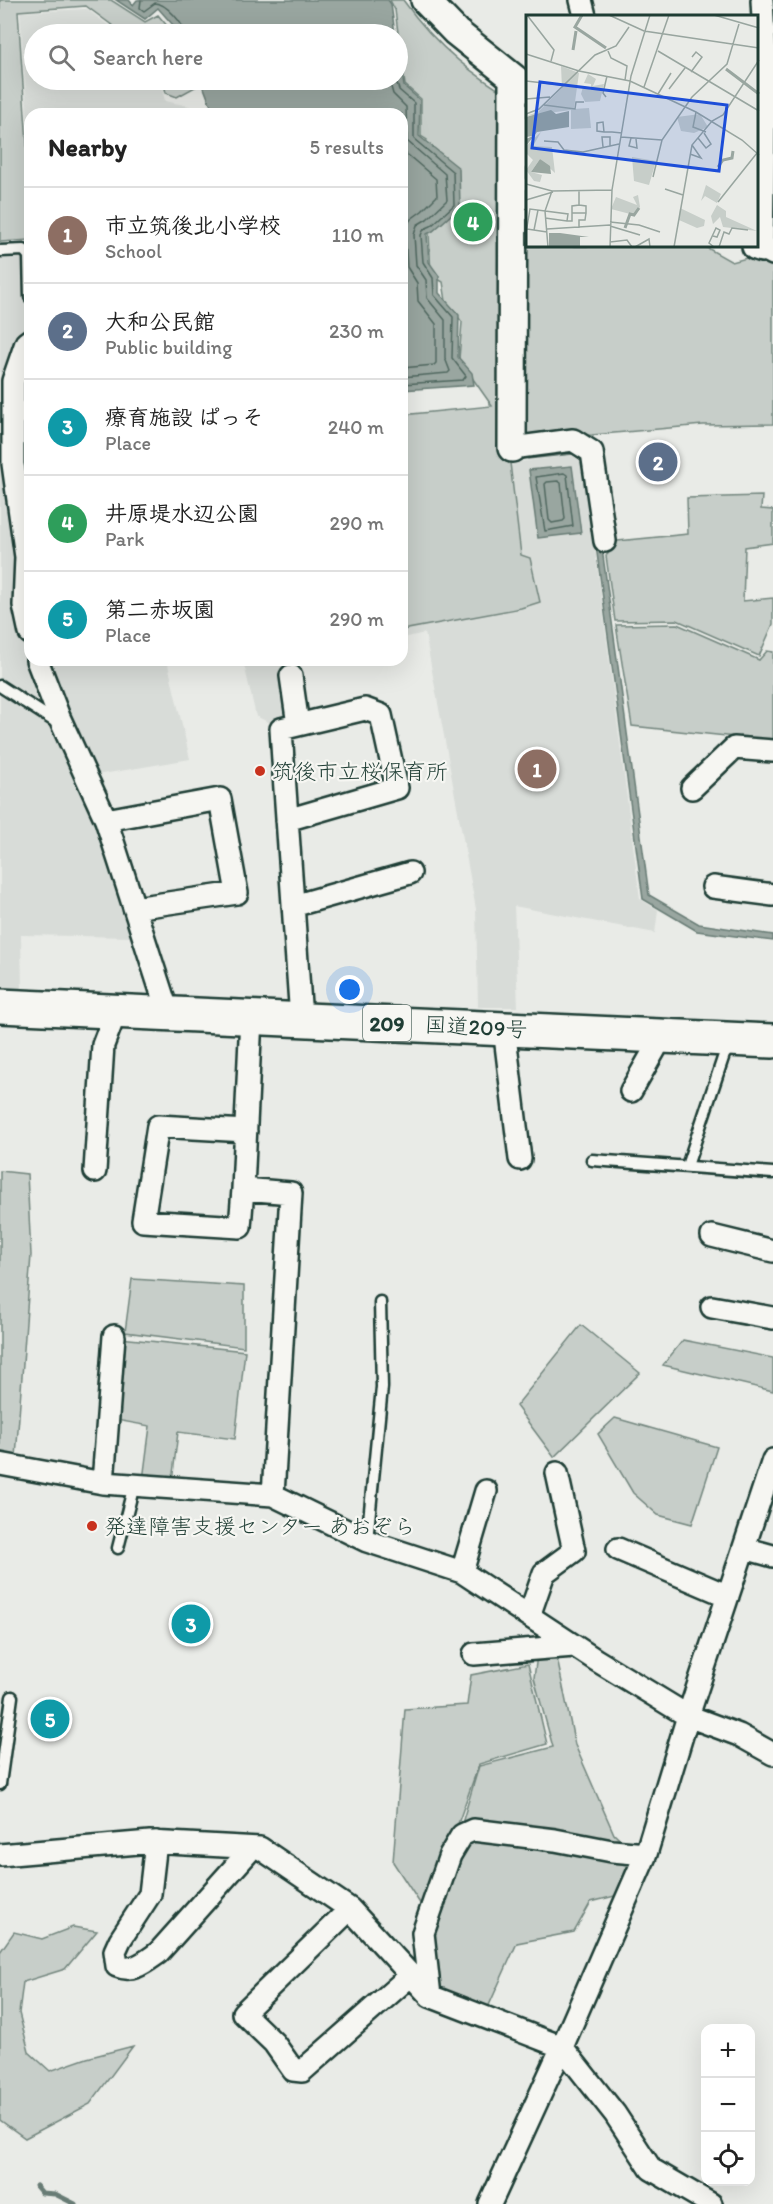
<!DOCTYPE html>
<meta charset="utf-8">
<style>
body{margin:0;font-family:Itim,"Klee One",sans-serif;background:#f2f2f2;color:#222}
.controls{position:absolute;right:18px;bottom:18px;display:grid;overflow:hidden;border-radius:12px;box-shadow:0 6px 24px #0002}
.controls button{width:54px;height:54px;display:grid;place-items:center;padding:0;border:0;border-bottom:2px solid #e0e0e0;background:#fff;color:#222;font:30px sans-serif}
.you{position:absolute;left:350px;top:990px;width:21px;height:21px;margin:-15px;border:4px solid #fff;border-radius:50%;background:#1a73e8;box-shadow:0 0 0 9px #1a73e833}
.badge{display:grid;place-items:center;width:39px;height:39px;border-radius:50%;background:#c8321e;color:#fff;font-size:20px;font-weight:700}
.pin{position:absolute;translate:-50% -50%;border:3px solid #fff;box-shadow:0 2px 6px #0006}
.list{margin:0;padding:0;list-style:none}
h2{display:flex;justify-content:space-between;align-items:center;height:78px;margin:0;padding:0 24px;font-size:26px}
h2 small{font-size:20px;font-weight:400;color:#767676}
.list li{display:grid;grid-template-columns:39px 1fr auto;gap:18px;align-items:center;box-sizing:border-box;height:96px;padding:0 24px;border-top:2px solid #e0e0e0}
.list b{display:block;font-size:22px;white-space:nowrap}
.list p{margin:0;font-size:20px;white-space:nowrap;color:#767676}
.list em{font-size:20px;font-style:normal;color:#767676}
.icon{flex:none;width:33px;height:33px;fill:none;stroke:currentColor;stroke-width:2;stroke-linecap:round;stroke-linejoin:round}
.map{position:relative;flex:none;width:773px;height:2204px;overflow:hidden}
.search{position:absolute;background:#fff;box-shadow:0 6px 24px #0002;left:24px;top:24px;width:384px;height:66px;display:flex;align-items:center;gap:15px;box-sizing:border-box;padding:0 21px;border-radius:33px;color:#767676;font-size:22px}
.panel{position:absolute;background:#fff;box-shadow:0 6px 24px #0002;left:24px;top:108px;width:384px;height:558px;border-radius:18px}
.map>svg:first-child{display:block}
.built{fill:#d8dcd8}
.green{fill:#c7cec9;stroke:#73867e;stroke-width:1.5}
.water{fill:#99a6a0;stroke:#687c75;stroke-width:1.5}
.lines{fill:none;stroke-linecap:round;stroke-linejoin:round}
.shore{stroke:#50675f;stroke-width:1.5}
.stream{stroke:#687c75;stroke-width:5}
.service-casing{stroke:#1f3d34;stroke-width:15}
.minor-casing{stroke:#1f3d34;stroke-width:26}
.tertiary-casing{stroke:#1f3d34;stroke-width:32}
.trunk-casing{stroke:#1f3d34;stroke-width:38}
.service{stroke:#f6f6f2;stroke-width:10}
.minor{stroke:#f6f6f2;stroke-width:21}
.tertiary{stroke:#f6f6f2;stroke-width:27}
.trunk{stroke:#f6f6f2;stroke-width:33}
.poi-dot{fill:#c8321e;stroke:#f6f6f2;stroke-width:2}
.labels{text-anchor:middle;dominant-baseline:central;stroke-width:4.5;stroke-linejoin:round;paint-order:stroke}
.shield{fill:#f6f6f2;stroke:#60746d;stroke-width:1.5}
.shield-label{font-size:21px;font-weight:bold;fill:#1f3d34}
.poi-label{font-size:22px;fill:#1f3d34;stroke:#f6f6f2;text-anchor:start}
.street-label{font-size:22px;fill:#1f3d34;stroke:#f6f6f2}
.inset-river{fill:none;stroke:#99a6a0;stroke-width:3}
.inset-road{fill:none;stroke:#98a59f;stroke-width:1.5}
.view{fill:#1d4ed8;fill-opacity:0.15;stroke:#1d4ed8;stroke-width:3}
.inset-edge{fill:none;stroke:#1f3d34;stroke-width:3}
</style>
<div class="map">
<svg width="773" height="2204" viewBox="0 0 773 2204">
<rect width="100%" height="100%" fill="#e9ebe7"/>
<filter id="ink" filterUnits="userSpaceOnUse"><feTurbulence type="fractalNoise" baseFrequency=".0167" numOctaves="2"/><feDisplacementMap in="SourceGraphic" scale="12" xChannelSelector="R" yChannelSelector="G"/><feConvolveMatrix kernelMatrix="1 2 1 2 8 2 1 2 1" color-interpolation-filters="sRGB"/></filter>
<g filter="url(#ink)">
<path class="built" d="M87,9L120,34H34V80H160L165,101L189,106L192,114H30V157L20,12Z
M30,242V351L9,375L26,490H30V660H167L190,759L79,778L135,937L21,935L22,992L0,993V244Z
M503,405L510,463L572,455L584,463L640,899L658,910L655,933L514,906L518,1007H478L476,909L425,633L402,638V415Z
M243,660H295L306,715L270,723L256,716Z"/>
<path class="green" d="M0,0H111L145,22L158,15L174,34H124L86,6L18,11L30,188V240L0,242Z
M390,0H403C438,49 475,77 527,107V246H704L732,262L773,251V424L703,425L592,435L519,437L505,421L521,555L530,558L540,602L521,608L402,630V415L492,406L459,359L462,322L446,301L443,282L431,275L429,234L408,210V160L427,140L421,136V99L405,85L395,10Z
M163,80H194L197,86L177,97L166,93Z
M762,496L761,509L773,510V543L745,547L743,601L773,598V624L759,656L677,620L615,621L606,556L618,541L688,534L687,498Z
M677,624L759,660L767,651L773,652V741L632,726L616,625Z
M0,1171L27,1174L31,1255L16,1457L0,1455Z
M132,1279L244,1286V1347L125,1332Z
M581,1325L640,1373L554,1457L516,1406Z
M120,1338L245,1351L235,1439L178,1432L172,1482L143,1480L150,1426L116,1420Z
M683,1340L773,1358V1391L663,1365Z
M615,1418L717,1447L692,1524L658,1515L633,1493L598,1434Z
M554,1644L575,1745L614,1834L634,1853L623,1894L591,1902L574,1932L517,1943L486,2012L435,1991L427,1941L479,1766L553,1747L534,1678L538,1648Z
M528,1664L547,1744L479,1764L447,1855L425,1911L393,1862L405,1709L467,1705L471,1675Z
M73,1927L97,1931L65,1969L23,1982L19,2013L29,2052L50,2071L87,2058L133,2046L90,2104L25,2138L0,2120V1952L14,1932L42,1939Z"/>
<path class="water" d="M116,0H129L133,5L137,0H388L391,4L395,34H181L158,8L145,19Z
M398,48L404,86L420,100L419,136L459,168L460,207L433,231L427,234L429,262L439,276V293L459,315L458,357L472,373L474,385L402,390V114H214L201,80H398Z
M573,448L590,460L649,895L699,924L773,935V941L697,931L643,899L585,463L573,454L528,459L527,454Z
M572,466L581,533L538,538L529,470Z"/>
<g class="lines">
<path class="shore" d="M141,0L140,8L144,11L155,3C166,3 184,24 185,34
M389,80L393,94L406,107L407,141L445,174L447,200L427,219L417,225L414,235L416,265L426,280L427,298L445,320V358L450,371L448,373L402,377
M396,80L399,90L414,103V139L453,172L454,205L431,226L424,229L421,235L423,262L433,278L434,295L453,317L452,358L466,376L463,380L402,384
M402,150L436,179L437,196L422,211L411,219L406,226L405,235L407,267L417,283L418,301L436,324V363L434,365L402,368
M564,473L567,475L573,526L545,531L536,477Z
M558,481L561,483L565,519L563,521L552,523L549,520L545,484L547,482Z"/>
<path class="stream" d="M36,2186L42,2193L55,2194L75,2204"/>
<defs>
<path id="service" d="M0,251L24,250L29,256L30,297
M0,686L59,724
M592,1160L773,1173
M687,1166L724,1055L731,1046
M367,1541L382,1387L380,1302
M118,1548L134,1485
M0,1784L12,1697"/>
<path id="minor" d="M581,0L585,16
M762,0L765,57L762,248L773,254
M30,340L26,343L13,381V464L26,557L24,605L30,633
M512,448L573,440L592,452L605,541
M37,660L59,717L106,820L168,1013
M291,676L298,725
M692,788L734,748L773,751
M106,820L220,799L237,893L134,908
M287,820L397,788L381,715L365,709L281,729C287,826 295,923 301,1019
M713,887L773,895
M293,906L410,873
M251,1017L243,1189L291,1193L273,1495
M504,1028L520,1159
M631,1091L655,1049
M95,1171L103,1045L116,1011
M243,1189L240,1227L143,1221L158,1126L246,1131
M712,1236L773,1251
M712,1307L773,1318
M0,1464L103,1483L273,1495L367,1541L462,1572L596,1660L688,1716L739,1735L773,1754
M103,1483L114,1336
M744,1548L773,1556
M618,1549L728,1596
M462,1572L486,1491
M529,1616L544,1573L574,1551L557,1473
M474,1654L574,1646
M156,1842L150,1894L120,1940L115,1951L117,1966C133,1973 145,1962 158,1953L252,1848
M0,1855L150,1842L260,1848L350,1909L430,1996L562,2047L615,2114L651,2169L711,2204
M350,1909L243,2013L274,2043L293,2070L302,2071L411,1975
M430,1996L423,1933L450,1855L462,1835L473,1830L555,1840L612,1851L646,1854
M490,2204L562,2047L646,1854L688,1716L773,1460"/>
<path id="tertiary" d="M425,0L456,32L526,88
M756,246L762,248
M512,448L513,78"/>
<path id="trunk" d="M0,1006L773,1041"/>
</defs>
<use href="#service" class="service-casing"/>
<use href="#minor" class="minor-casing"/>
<use href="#tertiary" class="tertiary-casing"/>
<use href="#trunk" class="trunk-casing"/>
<use href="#service" class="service"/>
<use href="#minor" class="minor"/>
<use href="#tertiary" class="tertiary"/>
<use href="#trunk" class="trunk"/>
</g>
</g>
<g class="poi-dot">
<circle cx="260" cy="771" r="6"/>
<circle cx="92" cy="1526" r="6"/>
</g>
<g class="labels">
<rect class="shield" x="363" y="1005" width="48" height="36" rx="4.5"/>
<g class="shield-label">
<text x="387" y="1023">209</text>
</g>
<g class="poi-label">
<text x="272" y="771">筑後市立桜保育所</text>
<text x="104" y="1526">発達障害支援センター あおぞら</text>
</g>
<g class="street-label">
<text transform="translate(476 1027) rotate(3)">国道209号</text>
</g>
</g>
<g transform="translate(526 15)">
<rect width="232" height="232" fill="#e9ebe7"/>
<path d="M35,51L53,58L48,94L63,93L65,113L45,114V95L0,101L12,97L36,73ZM62,59L70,64L67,71L78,69L74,86L59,87L55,79L57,72L65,75V69L58,68ZM174,99L182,112L168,118L155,116L151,102ZM15,117L7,131L26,132L29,158L14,144L5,157L16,160L14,167L8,166L0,155L7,145L0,138V131ZM106,142L130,146L123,170L108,166ZM180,170L195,179L191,188L179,181L175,186ZM112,180L114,192L108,200L85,194L90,182L111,190L107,182ZM191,190L200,196V202L231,216L197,212L194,202L187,209L185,201ZM154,193L179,205L178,211L171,213L153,205Z" fill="#c7cec9"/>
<path d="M25,95L30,99L43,96V112L11,117L0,131V124L7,121L0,122V102ZM14,144L24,151L25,159L5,157ZM23,218H34L63,222H54V232H23Z" fill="#99a6a0"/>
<path class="inset-river" d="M56,0L49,12L80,33M47,35L50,16M200,54L233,79M192,152L197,145L206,143L207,136M99,213L104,199L108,200L113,193"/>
<path class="inset-road" d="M1,0L28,35L25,46M83,0L118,16L233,33M188,0L233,13M82,36L85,43L101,51L99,65M132,36L233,96M0,39L53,56L104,66L170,97L216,125L233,140M165,57L176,42L170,37L166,42M0,66L35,70M118,72L143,0M143,74L159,53M132,79L145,58M80,82L77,78L81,61M0,84L24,82M18,90L49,94L50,87H58M170,97L167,112L180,117M0,99L13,94L69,40L90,31L103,12M78,117L77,107L71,108V116L78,117H86L96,118M95,122L136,125M105,123L103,131L111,133L110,124M172,123L180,133L185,129L178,118M18,126L32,127L38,135L57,137L93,129M77,132L76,122H84V131M164,139L175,143L166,130M127,162L136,125L166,82L201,49L213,9M0,169L26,176L86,175M139,174L157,180M0,185L27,177M192,187L231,138M46,198H60V191L53,190M19,203L41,206M84,207L113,210L134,217M84,211L114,220M53,213V205H59L60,198M1,214L21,217M21,214L84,210M8,215L12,195M0,218L4,194L42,199L41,206H46V191L53,190V175M187,221L191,222L194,215L190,213L183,228L188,232M84,227L101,225L106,232M22,232L19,196L26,176M84,232L86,175L105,61L124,0M109,232L123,224L124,232M148,232L166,130L186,106L197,100L233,45M193,232L198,217L203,219L206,213L222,215"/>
<path class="view" d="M14,67L201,90L193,156L6,133Z"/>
<rect width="232" height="232" class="inset-edge"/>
</g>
</svg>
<div class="controls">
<button>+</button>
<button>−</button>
<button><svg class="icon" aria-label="locate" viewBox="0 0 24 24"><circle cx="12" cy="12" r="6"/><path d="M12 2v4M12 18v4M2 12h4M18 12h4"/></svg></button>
</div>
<div class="you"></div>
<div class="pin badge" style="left:537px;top:769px;background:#8d6e63">1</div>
<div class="pin badge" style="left:658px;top:462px;background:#5c6f8a">2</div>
<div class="pin badge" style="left:191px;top:1624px;background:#0f9aa8">3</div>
<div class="pin badge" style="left:473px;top:222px;background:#2e9e5b">4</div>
<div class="pin badge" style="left:50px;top:1719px;background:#0f9aa8">5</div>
<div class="search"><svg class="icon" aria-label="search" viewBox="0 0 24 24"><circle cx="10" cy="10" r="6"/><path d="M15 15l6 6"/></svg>Search here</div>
<section class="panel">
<h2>Nearby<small>5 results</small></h2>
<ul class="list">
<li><span class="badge" style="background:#8d6e63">1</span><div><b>市立筑後北小学校</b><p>School</p></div><em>110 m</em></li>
<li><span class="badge" style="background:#5c6f8a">2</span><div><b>大和公民館</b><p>Public building</p></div><em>230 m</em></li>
<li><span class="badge" style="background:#0f9aa8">3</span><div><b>療育施設 ぱっそ</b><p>Place</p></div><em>240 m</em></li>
<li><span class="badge" style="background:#2e9e5b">4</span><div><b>井原堤水辺公園</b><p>Park</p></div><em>290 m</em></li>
<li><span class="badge" style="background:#0f9aa8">5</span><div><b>第二赤坂園</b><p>Place</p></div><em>290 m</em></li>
</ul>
</section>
</div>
